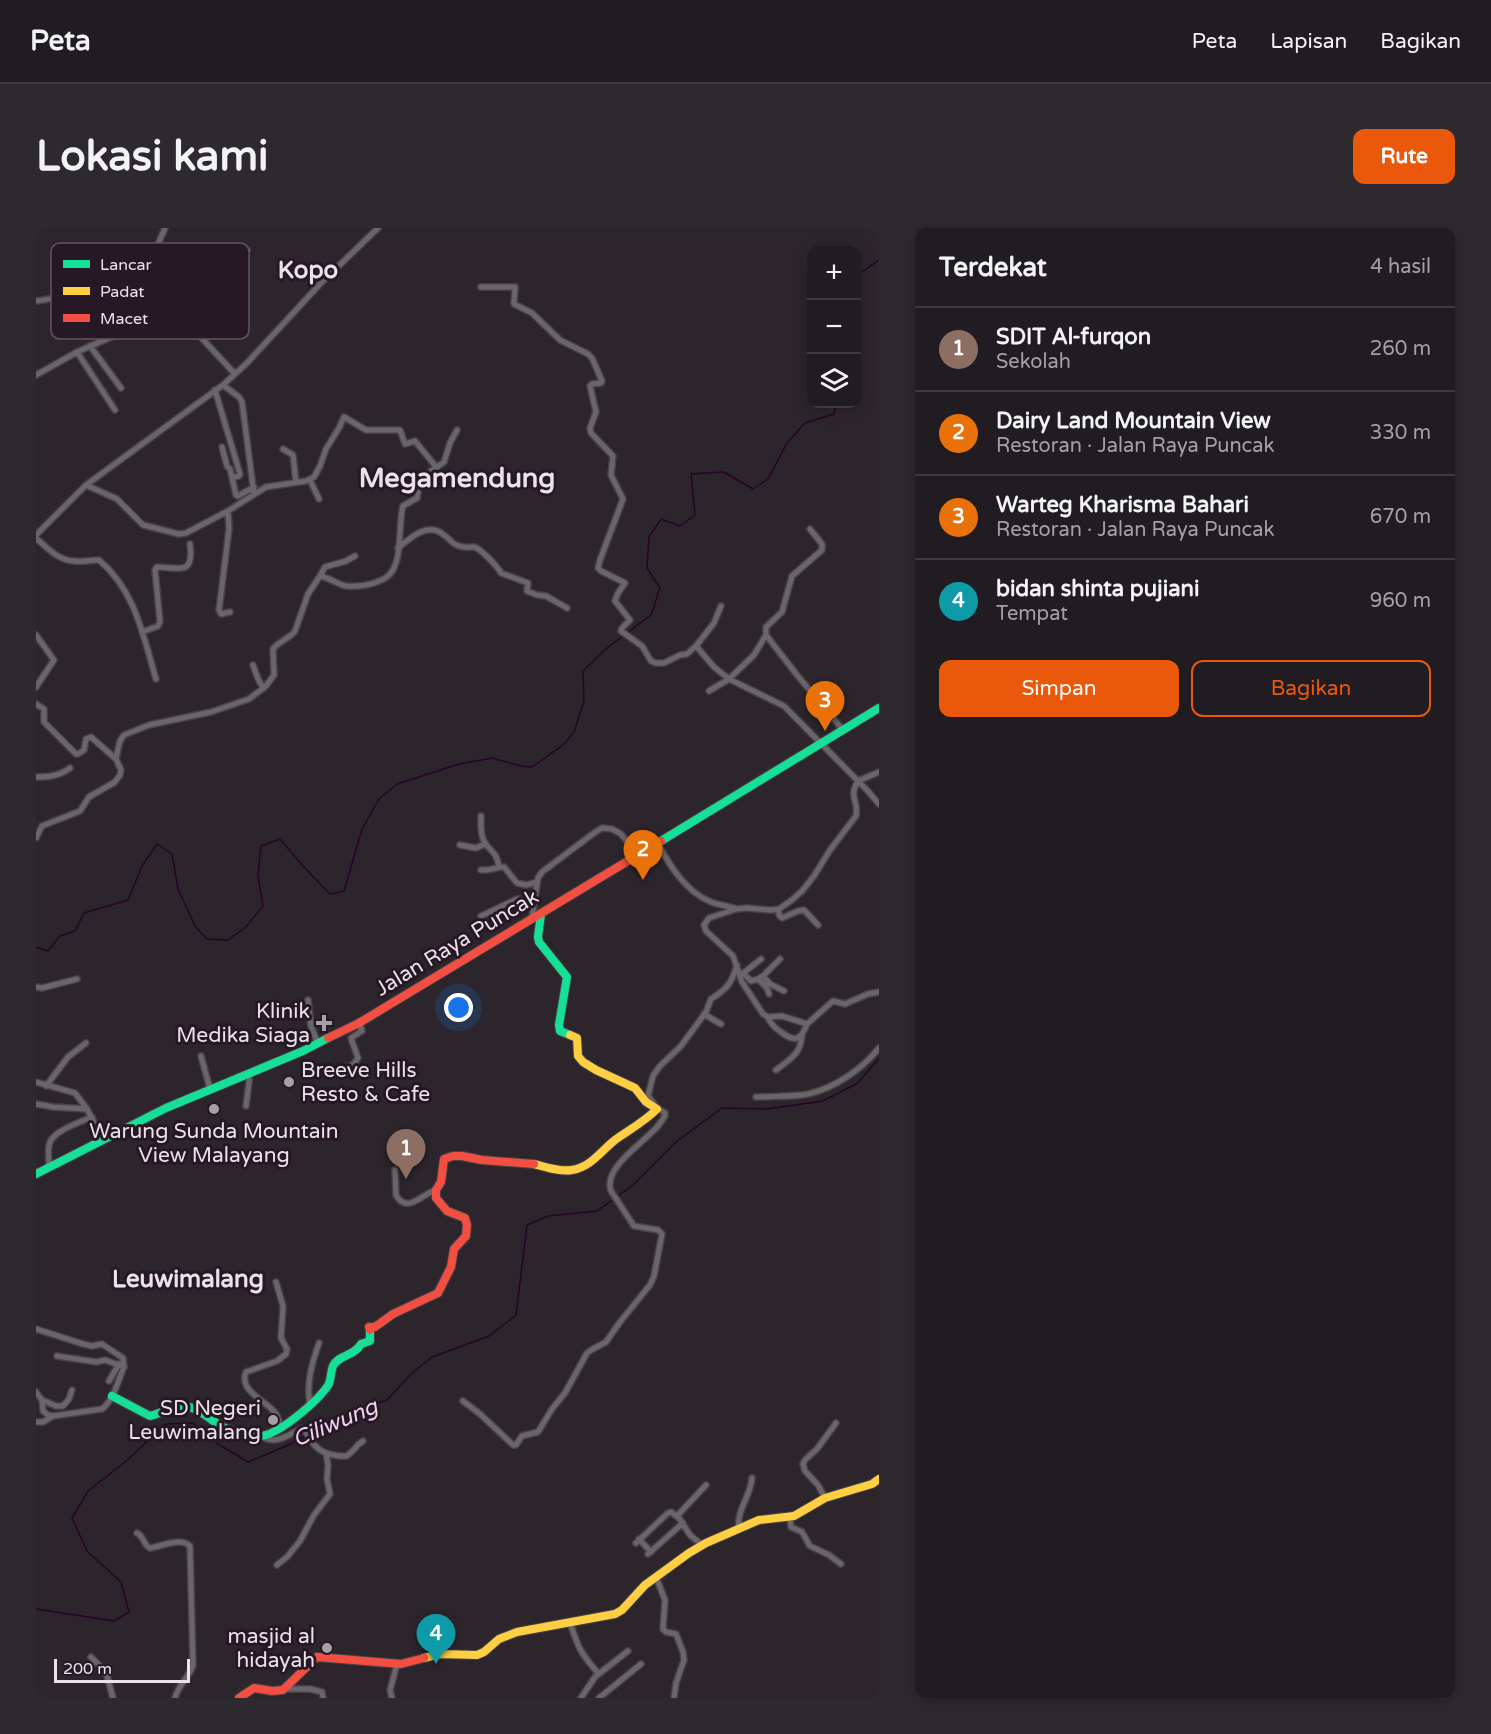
<!DOCTYPE html>
<html lang="id">
<meta charset="utf-8">
<style>
body{margin:0;font-family:"Varela Round",sans-serif;background:#2d292e;color:#f1f3f6}
.controls{position:absolute;right:18px;top:18px;display:grid;overflow:hidden;border-radius:12px;box-shadow:0 3px 15px #0003}
.controls button{width:54px;height:54px;display:grid;place-items:center;padding:0;border:0;border-bottom:2px solid #3e3a3f;background:#211c21;color:#f1f3f6;font:30px sans-serif}
.scale{position:absolute;left:18px;bottom:15px;width:136px;box-sizing:border-box;padding-left:6px;border:3px solid #ebe1ea;border-top:0;font-size:16px;line-height:21px;white-space:nowrap;color:#ebe1ea;-webkit-text-stroke:4px #261925;paint-order:stroke}
.you{position:absolute;left:423px;top:780px;width:21px;height:21px;margin:-15px;border:4px solid #fff;border-radius:50%;background:#1a73e8;box-shadow:0 0 0 9px #1a73e833}
.badge{display:grid;place-items:center;width:39px;height:39px;border-radius:50%;background:#ea580c;color:#fff;font-size:20px;font-weight:700}
.pin{position:absolute;translate:-50% -50px;filter:drop-shadow(0 2px 3px #0008)}
.pin::after{content:'';position:absolute;top:32px;width:21px;height:18px;background:inherit;clip-path:polygon(0 0,100% 0,50% 100%)}
.list{margin:0;padding:0;list-style:none}
h2{display:flex;justify-content:space-between;align-items:center;height:78px;margin:0;padding:0 24px;font-size:26px}
h2 small{font-size:20px;font-weight:400;color:#a2a1a5}
.list li{display:grid;grid-template-columns:39px 1fr auto;gap:18px;align-items:center;box-sizing:border-box;height:84px;padding:0 24px;border-top:2px solid #3e3a3f}
.list b{display:block;font-size:22px;white-space:nowrap}
.list p{margin:0;font-size:20px;white-space:nowrap;color:#a2a1a5}
.list em{font-size:20px;font-style:normal;color:#a2a1a5}
.actions{display:flex;gap:12px;padding:18px 24px}
.actions a{flex:1;padding:14px 0;border:2px solid #ea580c;border-radius:12px;text-align:center;font-size:21px;color:#ea580c}
.actions .main{background:#ea580c;color:#fff}
.icon{flex:none;width:33px;height:33px;fill:none;stroke:currentColor;stroke-width:2;stroke-linecap:round;stroke-linejoin:round}
.map{position:relative;flex:none;width:843px;height:1470px;overflow:hidden;border-radius:12px}
header{display:flex;align-items:center;gap:36px;box-sizing:border-box;height:84px;padding:0 30px;background:#211c21;border-bottom:2px solid #3e3a3f}
header strong{font-size:28px}
nav{display:flex;gap:33px;margin-inline-start:auto;font-size:21px}
.intro{display:flex;align-items:center;justify-content:space-between;box-sizing:border-box;height:144px;padding:0 36px}
h1{margin:0;font-size:42px}
.button{padding:15px 27px;border-radius:12px;background:#ea580c;color:#fff;font-size:21px;font-weight:700}
main{display:flex;gap:36px;padding:0 36px}
aside{flex:1;background:#211c21;border-radius:12px;box-shadow:0 3px 15px #0003}
.map>svg:first-child{display:block}
.lines{fill:none;stroke-linecap:round;stroke-linejoin:round}
.stream{stroke:#280327;stroke-width:1.5}
.street-casing{stroke:#484147;stroke-width:8}
.fast-casing{stroke:#484147;stroke-width:10}
.slow-casing{stroke:#484147;stroke-width:10}
.jam-casing{stroke:#484147;stroke-width:10}
.street{stroke:#6a6569;stroke-width:5}
.fast{stroke:#16e098;stroke-width:8}
.slow{stroke:#ffcf43;stroke-width:8}
.jam{stroke:#f24e42;stroke-width:8}
.poi-dot{fill:#a8a0a8;stroke:#261925;stroke-width:2}
.labels{text-anchor:middle;dominant-baseline:central;stroke-width:6;stroke-linejoin:round;paint-order:stroke}
.street-label{font-size:21px;fill:#ebe1ea;stroke:#261925}
.poi-label{font-size:21px;fill:#ebe1ea;stroke:#261925;text-anchor:end}
.water-label{font-size:22px;font-style:italic;fill:#f6d2f1;stroke:#261925}
.quarter-label{font-size:24px;font-weight:bold;fill:#ebe1ea;stroke:#261925}
.district-label{font-size:27px;font-weight:bold;fill:#ebe1ea;stroke:#261925}
.key{fill:#261925;stroke:#615560;stroke-width:1.5}
.key-label{font-size:16px;fill:#ebe1ea}
</style>
<header>
<strong>Peta</strong>
<nav><a>Peta</a><a>Lapisan</a><a>Bagikan</a></nav>
</header>
<div class="intro"><h1>Lokasi kami</h1><a class="button">Rute</a></div>
<main>
<div class="map">
<svg width="843" height="1470" viewBox="0 0 843 1470">
<rect width="100%" height="100%" fill="#2c262c"/>
<g class="lines">
<path class="stream" d="M820,48L843,32
M0,719L12,723L24,708L39,703L48,685L92,672L106,638L121,616L136,626L142,661L159,698L171,711L192,712L210,699L227,678L222,647L225,618L244,611L266,637L294,666L308,663L326,601L343,571L361,556L423,536L456,530L485,538L496,539L527,517L538,504L548,473L547,443L571,420L615,387L624,360L611,340L613,309L625,291L644,298L659,287L655,246L688,244L717,261L732,251L751,215L769,195L798,186L800,176
M273,1206L308,1187L351,1172L374,1147L396,1129L453,1108L480,1087L491,997L512,988L561,983L597,957L640,914L686,880L731,881L787,873L822,855L843,830
M0,1381L78,1393L93,1384L85,1354L51,1323L36,1290L52,1263L89,1234L130,1196L157,1195L182,1216L212,1234L255,1216L269,1208"/>
<defs>
<path id="street" d="M129,0C126,8 116,27 116,35C117,46 139,55 146,63C156,74 159,89 159,103
M100,48L121,44
M445,59H479L478,76L496,85L524,112L552,126L556,130L566,153L565,155L556,156L554,158L560,184L554,200L555,205L577,228L575,247L587,271L564,332L562,340L565,343L589,355L582,365L579,373L594,392L586,400L585,403L606,418L615,433L620,435H628L644,427L651,426L660,418L678,395L685,378
M150,68L185,47L211,22
M0,73C10,72 19,69 29,69C54,68 80,85 100,98
M114,92L122,98L140,96
M54,118L85,160
M41,124L79,182
M0,147L41,124L114,92C130,91 146,94 159,103L199,146
M187,157L203,169L206,174L218,266
M179,162L204,246L203,248L196,250
M186,219L191,238L194,241L200,267L202,268L218,259
M247,221L257,227L260,254
M274,252L283,271
M50,257L81,271L107,297L143,306L150,305L192,283L230,259L270,253L278,249L284,238L290,221L303,200L308,189L330,202H364L369,216L379,213L401,240
M192,283L193,301L183,382L185,386L194,384
M774,301L786,316V322L756,348L746,384L730,399V407L761,447L807,502
M0,307L50,257L187,157L211,135L285,55L342,0
M0,310C10,319 23,333 38,333C46,334 54,332 63,332C99,362 107,407 120,451
M362,320C374,310 392,293 408,307C414,311 416,316 423,318C428,320 433,319 438,319C444,320 462,339 465,345L492,355L491,363L501,367L510,368L531,380
M284,348L289,339L310,333L319,328
M106,404L122,398L124,394L119,342L121,339C145,340 158,347 154,316
M0,407L18,432L0,459
M660,418L678,439L693,451L718,427L730,407
M217,437C221,446 221,453 228,460
M673,463L693,451L748,478L830,561L843,576
M0,476L8,481V494L40,526H42L48,522L50,511L55,509L80,531
M843,544L822,553C812,570 823,572 820,588L794,622L778,648L766,663L756,672L743,681L735,682L711,680L700,681L673,690L668,697L670,703L697,728L706,754L727,786L732,789L746,788L771,796L797,773L809,776L832,766L843,764
M0,549C13,549 23,548 34,540
M445,588C445,596 444,606 448,613C454,625 460,621 463,639
M0,610L6,598L44,583L53,569L79,554L84,547L85,542L80,531L82,521L84,513L88,507L113,497L175,484L213,471L230,458L238,447L237,421C243,413 253,411 259,403L272,366L284,348C294,350 301,356 310,358C320,359 329,358 338,355C344,353 350,351 354,346C367,332 362,296 367,278L381,270L382,264L380,256L382,252L408,234L414,215L421,202
M622,616C634,638 650,664 675,674C683,677 691,678 698,680
M424,617L440,620L449,616
M445,642C454,643 460,639 468,639L481,655L490,657L501,654
M743,681V687L746,690L762,683L768,682L782,697
M445,688L481,671L498,674
M496,689L502,650L506,644L558,605L566,600L576,601L585,606L602,627
M707,745L715,753L722,751L731,760L733,766
M705,747L725,731
M727,748L744,731
M722,751L727,748L734,756L748,763
M0,759L6,760L41,751
M272,772L275,798L282,816
M668,786L685,796
M732,789C734,796 739,800 745,804C759,815 765,812 771,796
M165,828L174,861
M307,841L318,836L322,830L315,810L326,803L323,795
M740,842C754,831 765,826 766,807
M0,854L39,865L51,881
M10,858L32,829L50,815
M720,869C737,868 756,869 772,866C799,860 826,841 843,820
M0,876L17,879L51,881L67,911
M210,878L213,854V846
M13,938C13,931 11,921 14,914C19,902 45,894 56,889
M359,942L360,967C371,987 387,965 400,962
M240,1054L247,1078L245,1110L251,1121L250,1126L241,1133L210,1144C202,1164 232,1173 240,1186C243,1190 243,1195 244,1200
M0,1101L47,1116L56,1118L66,1116L87,1130L88,1139
M73,1153L83,1136
M0,1164L6,1172L7,1183L12,1187L17,1188L66,1181C78,1172 82,1152 88,1139L69,1132L60,1134L21,1128
M6,1172L20,1178H27L33,1171L36,1162
M427,1173L444,1186L477,1217H480L486,1208L502,1204L516,1181L529,1165L551,1125L557,1121L570,1114L584,1094L614,1057L618,1048L626,1006L622,1002L598,998L575,963C567,941 604,917 617,903C622,899 625,894 629,888V885L621,880L612,868L617,848L624,838L645,818L670,784L675,771C691,761 696,755 701,737
M274,1176C270,1155 276,1135 283,1115
M0,1194H7L17,1188
M226,1208C239,1218 254,1206 266,1200C270,1204 272,1207 275,1212C281,1223 292,1227 304,1228C307,1228 311,1229 313,1226C319,1222 320,1217 327,1213
M789,1270L782,1257L769,1243L767,1236L769,1232L781,1221L800,1195
M641,1288L670,1257
M754,1289L755,1299L766,1304L774,1318L793,1327L805,1336
M703,1301C700,1282 715,1268 716,1250
M101,1305C108,1308 107,1317 114,1320C126,1318 144,1309 154,1318L157,1437C153,1450 142,1457 139,1470
M603,1311L615,1324
M600,1315L632,1285L635,1284L643,1290L654,1307L666,1317
M612,1326L647,1295
M241,1337L251,1329L264,1313L278,1287L294,1266L291,1251L292,1237L290,1225
M620,1349L629,1372L627,1401L630,1404L640,1406L647,1424L648,1432L640,1455L638,1470
M534,1394C542,1420 545,1426 563,1446
M55,1429L70,1444L77,1470
M251,1461H274L286,1464L287,1470
M356,1470L354,1462L361,1436
M545,1470L559,1449L592,1423
M563,1470L605,1436"/>
<path id="fast" d="M625,613L843,480
M505,686L502,709L503,714L531,749L523,797L524,803L534,807
M0,946L130,880L267,823L292,810
M76,1168L114,1188C129,1185 134,1175 153,1179C166,1182 174,1192 185,1198C193,1202 215,1209 225,1208C244,1206 283,1172 293,1156C295,1150 295,1143 297,1138C303,1126 318,1129 325,1116L334,1113V1102"/>
<path id="slow" d="M498,936C510,939 524,944 536,942C555,939 565,923 579,912C593,902 608,894 621,881L610,874L599,860L560,842L547,834L542,828L541,810L534,807
M388,1430L404,1426L441,1427L448,1424L463,1411L481,1404L579,1386L586,1382L609,1357L653,1325L670,1315L723,1292L758,1288L789,1270L836,1256L843,1251"/>
<path id="jam" d="M292,810L323,795L625,613
M334,1102L333,1099H339L357,1086L402,1065L415,1039L418,1021L430,1008L431,997L429,990L411,983L400,970V962L405,954L408,931L417,928H426L446,932L498,936
M203,1470L218,1460L236,1463L247,1462L281,1429L365,1436L388,1430"/>
</defs>
<use href="#street" class="street-casing"/>
<use href="#fast" class="fast-casing"/>
<use href="#slow" class="slow-casing"/>
<use href="#jam" class="jam-casing"/>
<use href="#street" class="street"/>
<use href="#fast" class="fast"/>
<use href="#slow" class="slow"/>
<use href="#jam" class="jam"/>
</g>
<g class="poi-dot">
<path d="M285 786h6v6h6v6h-6v6h-6v-6h-6v-6h6z"/>
<circle cx="253" cy="854" r="6"/>
<circle cx="178" cy="881" r="6"/>
<circle cx="237" cy="1192" r="6"/>
<circle cx="291" cy="1420" r="6"/>
</g>
<g class="labels">
<g class="street-label">
<text transform="translate(421 715) rotate(-31)">Jalan Raya Puncak</text>
</g>
<g class="poi-label">
<text x="274" y="783">Klinik<tspan x="274" dy="24">Medika Siaga</tspan></text>
<text x="265" y="842" text-anchor="start">Breeve Hills<tspan x="265" dy="24">Resto &amp; Cafe</tspan></text>
<text x="178" y="903" text-anchor="middle">Warung Sunda Mountain<tspan x="178" dy="24">View Malayang</tspan></text>
<text x="225" y="1180">SD Negeri<tspan x="225" dy="24">Leuwimalang</tspan></text>
<text x="279" y="1408">masjid al<tspan x="279" dy="24">hidayah</tspan></text>
</g>
<g class="water-label">
<text transform="translate(299 1195) rotate(-23)">Ciliwung</text>
</g>
<g class="quarter-label">
<text x="272" y="42">Kopo</text>
<text x="152" y="1051">Leuwimalang</text>
</g>
<g class="district-label">
<text x="421" y="250">Megamendung</text>
</g>
</g>
<rect x="15" y="15" width="198" height="96" rx="9" class="key"/>
<rect x="27" y="32" width="27" height="8" fill="#16e098"/>
<rect x="27" y="59" width="27" height="8" fill="#ffcf43"/>
<rect x="27" y="86" width="27" height="8" fill="#f24e42"/>
<g class="key-label">
<text x="64" y="42">Lancar</text>
<text x="64" y="69">Padat</text>
<text x="64" y="96">Macet</text>
</g>
</svg>
<div class="controls">
<button>+</button>
<button>−</button>
<button><svg class="icon" aria-label="layers" viewBox="0 0 24 24"><path d="M12 4l9 5-9 5-9-5zM3 14l9 5 9-5"/></svg></button>
</div>
<div class="scale">200 m</div>
<div class="you"></div>
<div class="pin badge" style="left:370px;top:951px;background:#8d6e63">1</div>
<div class="pin badge" style="left:607px;top:652px;background:#e8710a">2</div>
<div class="pin badge" style="left:789px;top:503px;background:#e8710a">3</div>
<div class="pin badge" style="left:400px;top:1436px;background:#0f9aa8">4</div>
</div>
<aside>
<h2>Terdekat<small>4 hasil</small></h2>
<ul class="list">
<li><span class="badge" style="background:#8d6e63">1</span><div><b>SDIT Al-furqon</b><p>Sekolah</p></div><em>260 m</em></li>
<li><span class="badge" style="background:#e8710a">2</span><div><b>Dairy Land Mountain View</b><p>Restoran · Jalan Raya Puncak</p></div><em>330 m</em></li>
<li><span class="badge" style="background:#e8710a">3</span><div><b>Warteg Kharisma Bahari</b><p>Restoran · Jalan Raya Puncak</p></div><em>670 m</em></li>
<li><span class="badge" style="background:#0f9aa8">4</span><div><b>bidan shinta pujiani</b><p>Tempat</p></div><em>960 m</em></li>
</ul>
<div class="actions"><a class="main">Simpan</a><a>Bagikan</a></div>
</aside>
</main>
